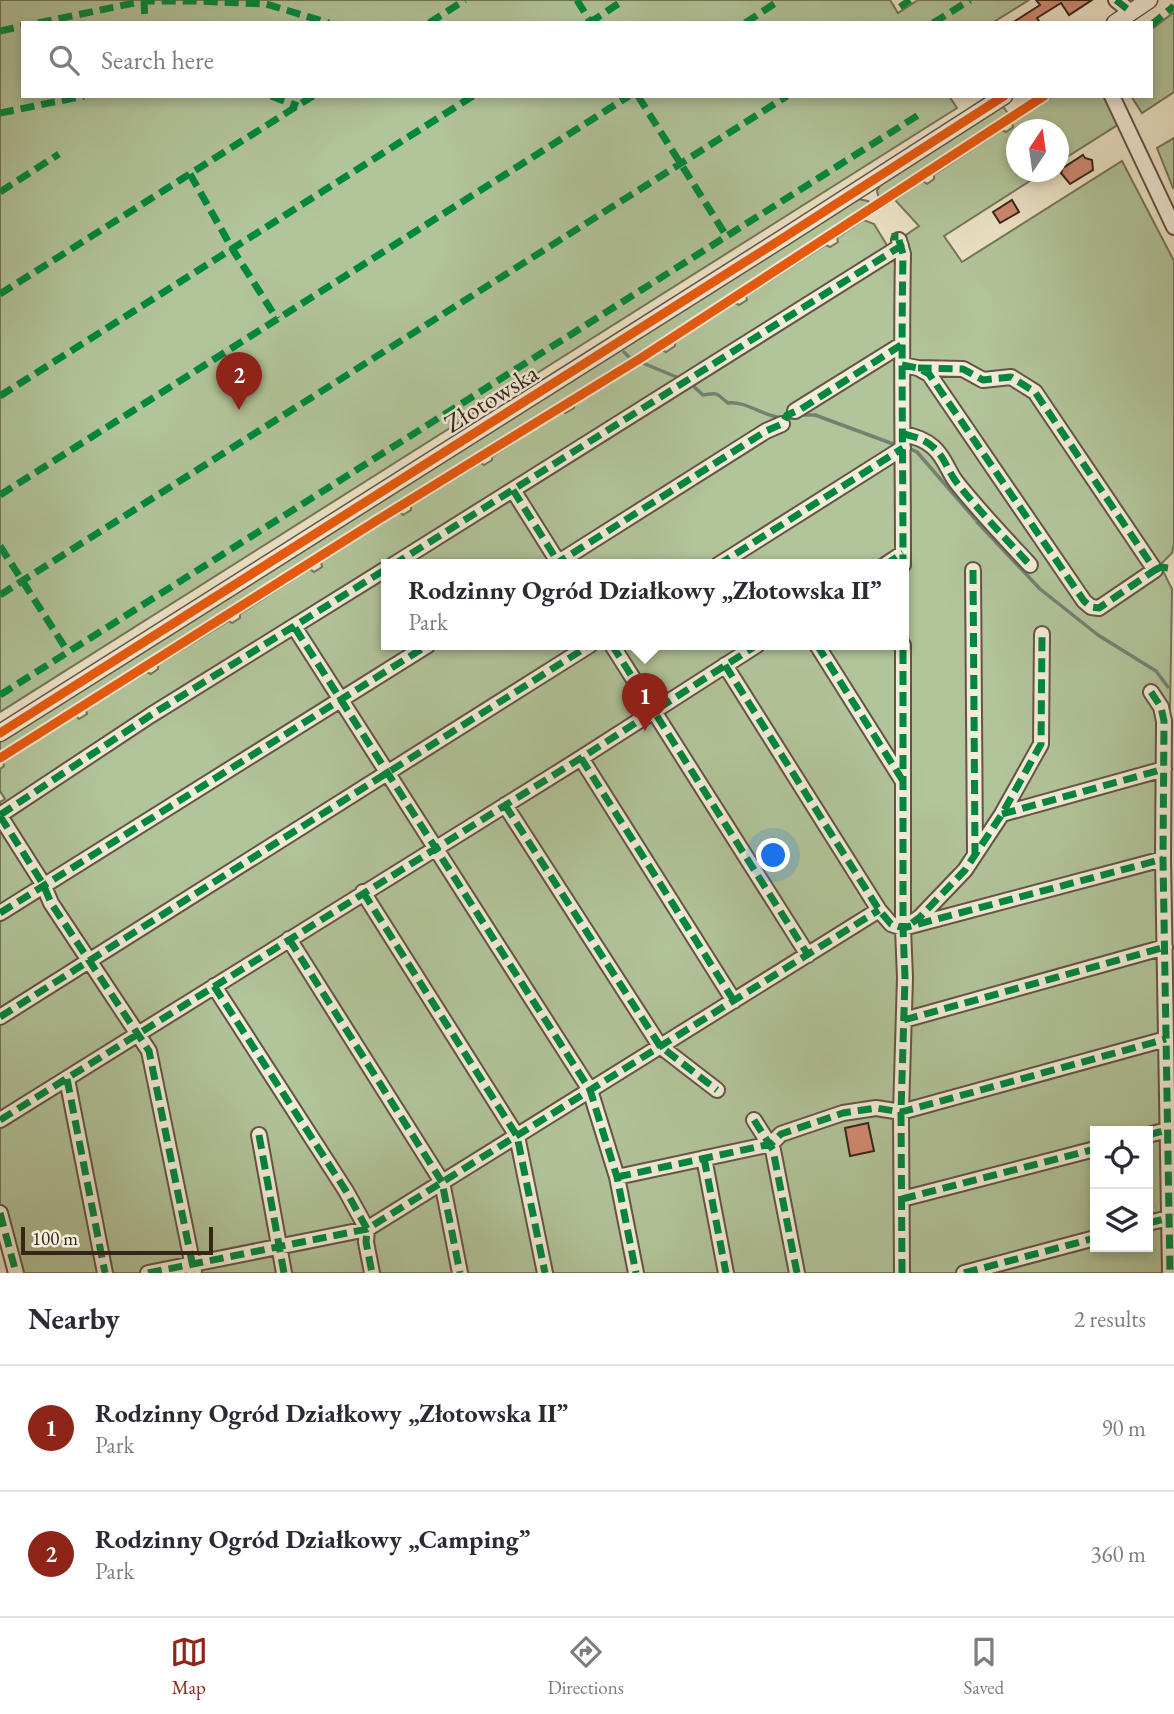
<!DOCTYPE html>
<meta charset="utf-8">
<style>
body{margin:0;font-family:"EB Garamond",serif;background:#f7f7f7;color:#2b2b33}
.controls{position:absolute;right:21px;bottom:21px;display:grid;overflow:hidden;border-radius:0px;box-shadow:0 4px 10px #0003}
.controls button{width:63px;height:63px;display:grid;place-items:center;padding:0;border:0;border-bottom:2px solid #e1e1e2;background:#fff;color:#2b2b33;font:35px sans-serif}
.compass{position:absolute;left:1006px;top:119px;width:63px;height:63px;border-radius:50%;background:#fff;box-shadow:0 4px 10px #0003;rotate:13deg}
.scale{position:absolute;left:21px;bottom:18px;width:192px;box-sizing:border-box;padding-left:7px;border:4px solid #362617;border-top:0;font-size:19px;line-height:24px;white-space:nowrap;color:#362617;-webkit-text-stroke:5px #f3ecdb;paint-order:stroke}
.you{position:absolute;left:774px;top:856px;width:24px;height:24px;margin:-18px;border:5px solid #fff;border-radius:50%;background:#1a73e8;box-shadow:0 0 0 10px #1a73e833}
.badge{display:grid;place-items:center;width:46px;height:46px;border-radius:50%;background:#8f2418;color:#fff;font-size:23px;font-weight:700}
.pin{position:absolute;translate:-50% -58px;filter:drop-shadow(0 2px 4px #0008)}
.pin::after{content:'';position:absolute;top:37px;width:24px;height:21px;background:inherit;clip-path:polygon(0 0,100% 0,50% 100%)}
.popup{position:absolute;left:381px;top:559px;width:528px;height:91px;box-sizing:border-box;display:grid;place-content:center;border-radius:0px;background:#fff;filter:drop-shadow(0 2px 5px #0005);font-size:23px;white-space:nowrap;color:#7c7c81}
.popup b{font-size:26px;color:#2b2b33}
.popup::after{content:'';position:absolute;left:50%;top:100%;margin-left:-14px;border:14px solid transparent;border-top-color:#fff}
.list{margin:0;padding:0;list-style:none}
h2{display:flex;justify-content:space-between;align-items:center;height:91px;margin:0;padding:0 28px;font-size:30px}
h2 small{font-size:23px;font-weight:400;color:#7c7c81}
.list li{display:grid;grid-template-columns:46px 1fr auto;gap:21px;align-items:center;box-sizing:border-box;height:126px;padding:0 28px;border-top:2px solid #e1e1e2}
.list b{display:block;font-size:26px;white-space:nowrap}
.list p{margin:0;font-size:23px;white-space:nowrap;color:#7c7c81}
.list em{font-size:23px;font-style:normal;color:#7c7c81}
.icon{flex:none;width:38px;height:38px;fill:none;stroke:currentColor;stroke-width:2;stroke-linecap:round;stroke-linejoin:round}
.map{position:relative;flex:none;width:1174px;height:1273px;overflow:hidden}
.search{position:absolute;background:#fff;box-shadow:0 4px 10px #0003;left:21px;right:21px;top:21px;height:77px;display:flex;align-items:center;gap:18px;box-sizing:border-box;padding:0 24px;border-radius:0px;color:#7c7c81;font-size:26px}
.sheet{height:343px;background:#fff}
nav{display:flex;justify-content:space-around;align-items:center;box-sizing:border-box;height:98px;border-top:2px solid #e1e1e2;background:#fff;font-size:19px;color:#7c7c81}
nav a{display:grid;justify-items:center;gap:4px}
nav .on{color:#8f2418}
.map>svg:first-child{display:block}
.green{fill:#b2c49a;stroke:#747558;stroke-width:2;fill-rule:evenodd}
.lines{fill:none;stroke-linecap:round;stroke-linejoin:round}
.stream{stroke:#728272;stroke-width:3.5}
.building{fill:#d08a72;stroke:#362617;stroke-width:2}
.minor-casing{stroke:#645543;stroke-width:18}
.tertiary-casing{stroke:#645543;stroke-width:19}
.minor{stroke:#f3ecdb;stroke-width:14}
.tertiary{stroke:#f3ecdb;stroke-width:16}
.quiet{stroke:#00873e;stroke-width:7;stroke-dasharray:14 7;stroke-linecap:butt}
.cycleway-casing{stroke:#f3ecdb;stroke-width:13}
.cycleway{stroke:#e8590c;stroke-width:9}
.labels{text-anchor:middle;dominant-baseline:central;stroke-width:5;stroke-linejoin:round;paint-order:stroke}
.street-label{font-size:26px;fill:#362617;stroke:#f3ecdb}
</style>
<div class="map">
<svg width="1174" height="1273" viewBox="0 0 1174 1273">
<rect width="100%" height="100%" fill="#ece2c7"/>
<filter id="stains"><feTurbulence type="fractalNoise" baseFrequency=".00286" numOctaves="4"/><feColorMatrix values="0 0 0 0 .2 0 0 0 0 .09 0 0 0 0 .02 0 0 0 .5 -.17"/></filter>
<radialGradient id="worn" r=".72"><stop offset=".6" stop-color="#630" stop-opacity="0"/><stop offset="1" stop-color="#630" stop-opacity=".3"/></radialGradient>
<path class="green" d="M0,0H890L898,13L918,0H1029L992,23H23V96H949L957,108L0,712Z
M1174,12V92L1142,113L1131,96H1151V30Z
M1053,96H1106L1119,124L1059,162L1058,130H1016V172H1044L944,236L962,262L1122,161L1174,261V544L1172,553L1160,565L1172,589L1169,772L1174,1273H10L0,1232V802L5,799L0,791V769L4,766L3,762L76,716L79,719L87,714L86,710L147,672L151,674L158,669V665L229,621L232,623L240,618V614L310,569L314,572L322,567L321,562L400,512L403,515L411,510V506L481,463L484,465L492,460V457L562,411L565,413L574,408L575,403L662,350L666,352L675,346V342L735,303L739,305L747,300L746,296L826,245L830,247L838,242L837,238L864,220L874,224L888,247L919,226L895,200L923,181L927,184L934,179V175L1002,130L1006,132L1013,127L1012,123ZM386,565H904V645H386ZM1095,1131H1148V1247H1095Z
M1002,105L1009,115L879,199L877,191L882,182Z
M1174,138V187L1173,188L1157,148Z
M858,199L868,201L871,205C582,391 291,571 0,754V739Z"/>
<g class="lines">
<path class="stream" d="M624,352L629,357
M645,364L679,378
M691,384L703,395C720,392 716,394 728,403C747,401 762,416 782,418
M788,419L800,415H815L896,445
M909,448L917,452L975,519
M977,522L1040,589L1098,635L1156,671L1168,687"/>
</g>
<path class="building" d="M1036,0H1092L1069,15L1061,3L1037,18L1040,23H1012L1040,5Z
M1083,155L1085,158L1092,160L1093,170L1070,184L1061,173L1063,168Z
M1012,200L1019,212L1000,223L993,212Z
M868,1123L874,1151L850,1156L845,1128Z"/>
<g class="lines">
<defs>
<path id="minor" d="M1116,0L1131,12
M1112,96L1174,227
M899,240L903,254C901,358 903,461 903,565
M902,365L918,368L929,374L1084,601L1091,607L1099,608L1155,570L1035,392L1011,377L983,380L963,369L918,368
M795,411L901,345
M904,434C915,437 924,439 933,447C945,457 948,472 957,483C980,512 1005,538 1030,565
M513,490L560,565
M393,565L901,246
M554,565L766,431L782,424
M718,565L903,448
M885,565L903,553
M973,570L975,854
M295,628L590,1090L617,1177L636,1273
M612,645L808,955
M817,645L902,780
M725,665L879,910L891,924L903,928L1163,859
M1151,692L1161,707L1164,721L1163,859L1170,1273
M581,758L734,1001
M505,805L660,1046L717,1090
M1002,814L1164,769
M0,815L151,715L386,569
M0,816L43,884L51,903L149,1051L194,1271
M363,892L517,1136L545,1273
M0,913L428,645
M910,924L920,917L965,870L1002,814L1041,744L1042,634
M289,939L442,1182L460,1273
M214,986L346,1191L367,1229L366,1242L372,1273
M0,1017L590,645
M904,1020L1165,947
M67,1079L105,1273
M0,1120L581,758L757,645
M754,1120L773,1150L797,1273
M259,1135L284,1273
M1148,1135L1167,1130
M704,1158L726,1273
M617,1177L771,1144L781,1134L843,1113L876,1108L901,1112L1166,1039
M902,1199L1095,1149
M0,1213L16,1273
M1148,1223L1169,1218
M148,1273L367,1229L879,910
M902,1273L901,1112L905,978L903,928V645
M964,1273L1095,1238"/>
<path id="tertiary" d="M1115,23L1149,0
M0,733L783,238L1004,96"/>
</defs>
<use href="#minor" class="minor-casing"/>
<use href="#tertiary" class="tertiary-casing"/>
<use href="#minor" class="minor"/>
<use href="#tertiary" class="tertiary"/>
<path class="quiet" d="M144,0L145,23
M577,0L591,23
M1116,0L1131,12
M900,7L910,0
M38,23L144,1H195L266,4L329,23
M429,23L465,0
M589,23L624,0
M745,23L780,0
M933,23L970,0
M1151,25L1174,6
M0,31L23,26
M271,96L298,106
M638,96L727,237
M0,113L84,96
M190,174L233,250L277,319
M0,192L59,154
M899,240L903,254C901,358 903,461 903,565
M0,294L313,96
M902,365L918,368L929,374L1084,601L1091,607L1099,608L1155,570L1035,392L1011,377L983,380L963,369L918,368
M0,396L473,96
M904,434C915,437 924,439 933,447C945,457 948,472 957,483C980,512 1005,538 1030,565
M513,490L560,565
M0,495L629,96
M0,546L68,652
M393,565L901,246L895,243V233
M554,565L766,431L782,424L787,415L801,409L901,345
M718,565L903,448
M885,565L903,553
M973,570L975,854
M1155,570L1161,567L1168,568
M0,595L787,96
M295,628L590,1090L617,1177L636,1273
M612,645L808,955
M817,645L903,781
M725,665L879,910L891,924L903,928L1163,859
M1151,692L1161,707L1164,721L1163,859L1170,1273
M0,695L920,114
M581,758L734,1001
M505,805L660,1046L717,1090
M1002,814L1164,769
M0,815L151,715L386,569
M0,816L43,884L51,903L149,1051L194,1272
M363,892L517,1136L545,1273
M0,913L428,645
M912,923L920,917L965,870L1002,814L1041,744L1042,634
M289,939L442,1182L460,1273
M214,986L346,1191L367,1229L366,1242L372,1273
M0,1017L590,645
M904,1020L1165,947
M67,1079L105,1273
M0,1120L581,758L757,645
M754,1120L773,1150L797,1273
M259,1135L284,1273
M1148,1135L1167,1130
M704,1158L726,1273
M617,1177L771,1144L781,1134L843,1113L876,1108L901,1112L1166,1039
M902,1199L1095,1149
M0,1213L16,1273
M1148,1223L1169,1218
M148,1273L367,1229L879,910
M902,1273L901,1112L905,978L903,928V645
M964,1273L1095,1238"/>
<defs>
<path id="cycleway" d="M0,733L783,238L1004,96
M0,758L376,521L641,358L1044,96"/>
</defs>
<use href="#cycleway" class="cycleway-casing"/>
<use href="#cycleway" class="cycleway"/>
</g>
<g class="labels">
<g class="street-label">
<text transform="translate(491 398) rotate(-32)">Złotowska</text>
</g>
</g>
<rect width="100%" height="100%" filter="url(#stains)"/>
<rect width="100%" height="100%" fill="url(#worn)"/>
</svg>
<div class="controls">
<button><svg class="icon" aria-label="locate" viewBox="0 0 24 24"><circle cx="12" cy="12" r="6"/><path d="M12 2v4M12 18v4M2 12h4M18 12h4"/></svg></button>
<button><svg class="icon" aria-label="layers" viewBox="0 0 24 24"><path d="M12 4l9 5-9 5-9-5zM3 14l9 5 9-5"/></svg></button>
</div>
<svg class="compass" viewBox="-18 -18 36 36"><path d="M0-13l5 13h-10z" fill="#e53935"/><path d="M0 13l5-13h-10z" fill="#7c7c81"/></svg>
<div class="scale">100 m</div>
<div class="you"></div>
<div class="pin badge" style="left:645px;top:731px">1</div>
<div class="popup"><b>Rodzinny Ogród Działkowy „Złotowska II”</b>Park</div>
<div class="pin badge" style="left:239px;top:410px">2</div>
<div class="search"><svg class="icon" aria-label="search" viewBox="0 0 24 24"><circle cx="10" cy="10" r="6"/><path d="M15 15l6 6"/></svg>Search here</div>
</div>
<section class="sheet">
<h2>Nearby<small>2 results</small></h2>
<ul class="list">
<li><span class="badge">1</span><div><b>Rodzinny Ogród Działkowy „Złotowska II”</b><p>Park</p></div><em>90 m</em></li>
<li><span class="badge">2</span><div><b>Rodzinny Ogród Działkowy „Camping”</b><p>Park</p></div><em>360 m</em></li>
</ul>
</section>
<nav>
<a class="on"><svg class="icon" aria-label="map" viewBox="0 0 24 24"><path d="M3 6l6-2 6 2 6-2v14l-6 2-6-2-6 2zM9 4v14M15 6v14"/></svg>Map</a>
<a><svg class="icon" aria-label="directions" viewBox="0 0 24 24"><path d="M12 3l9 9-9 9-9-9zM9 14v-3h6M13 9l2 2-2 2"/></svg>Directions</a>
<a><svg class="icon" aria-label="saved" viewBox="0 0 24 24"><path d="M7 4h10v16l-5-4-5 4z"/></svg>Saved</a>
</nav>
